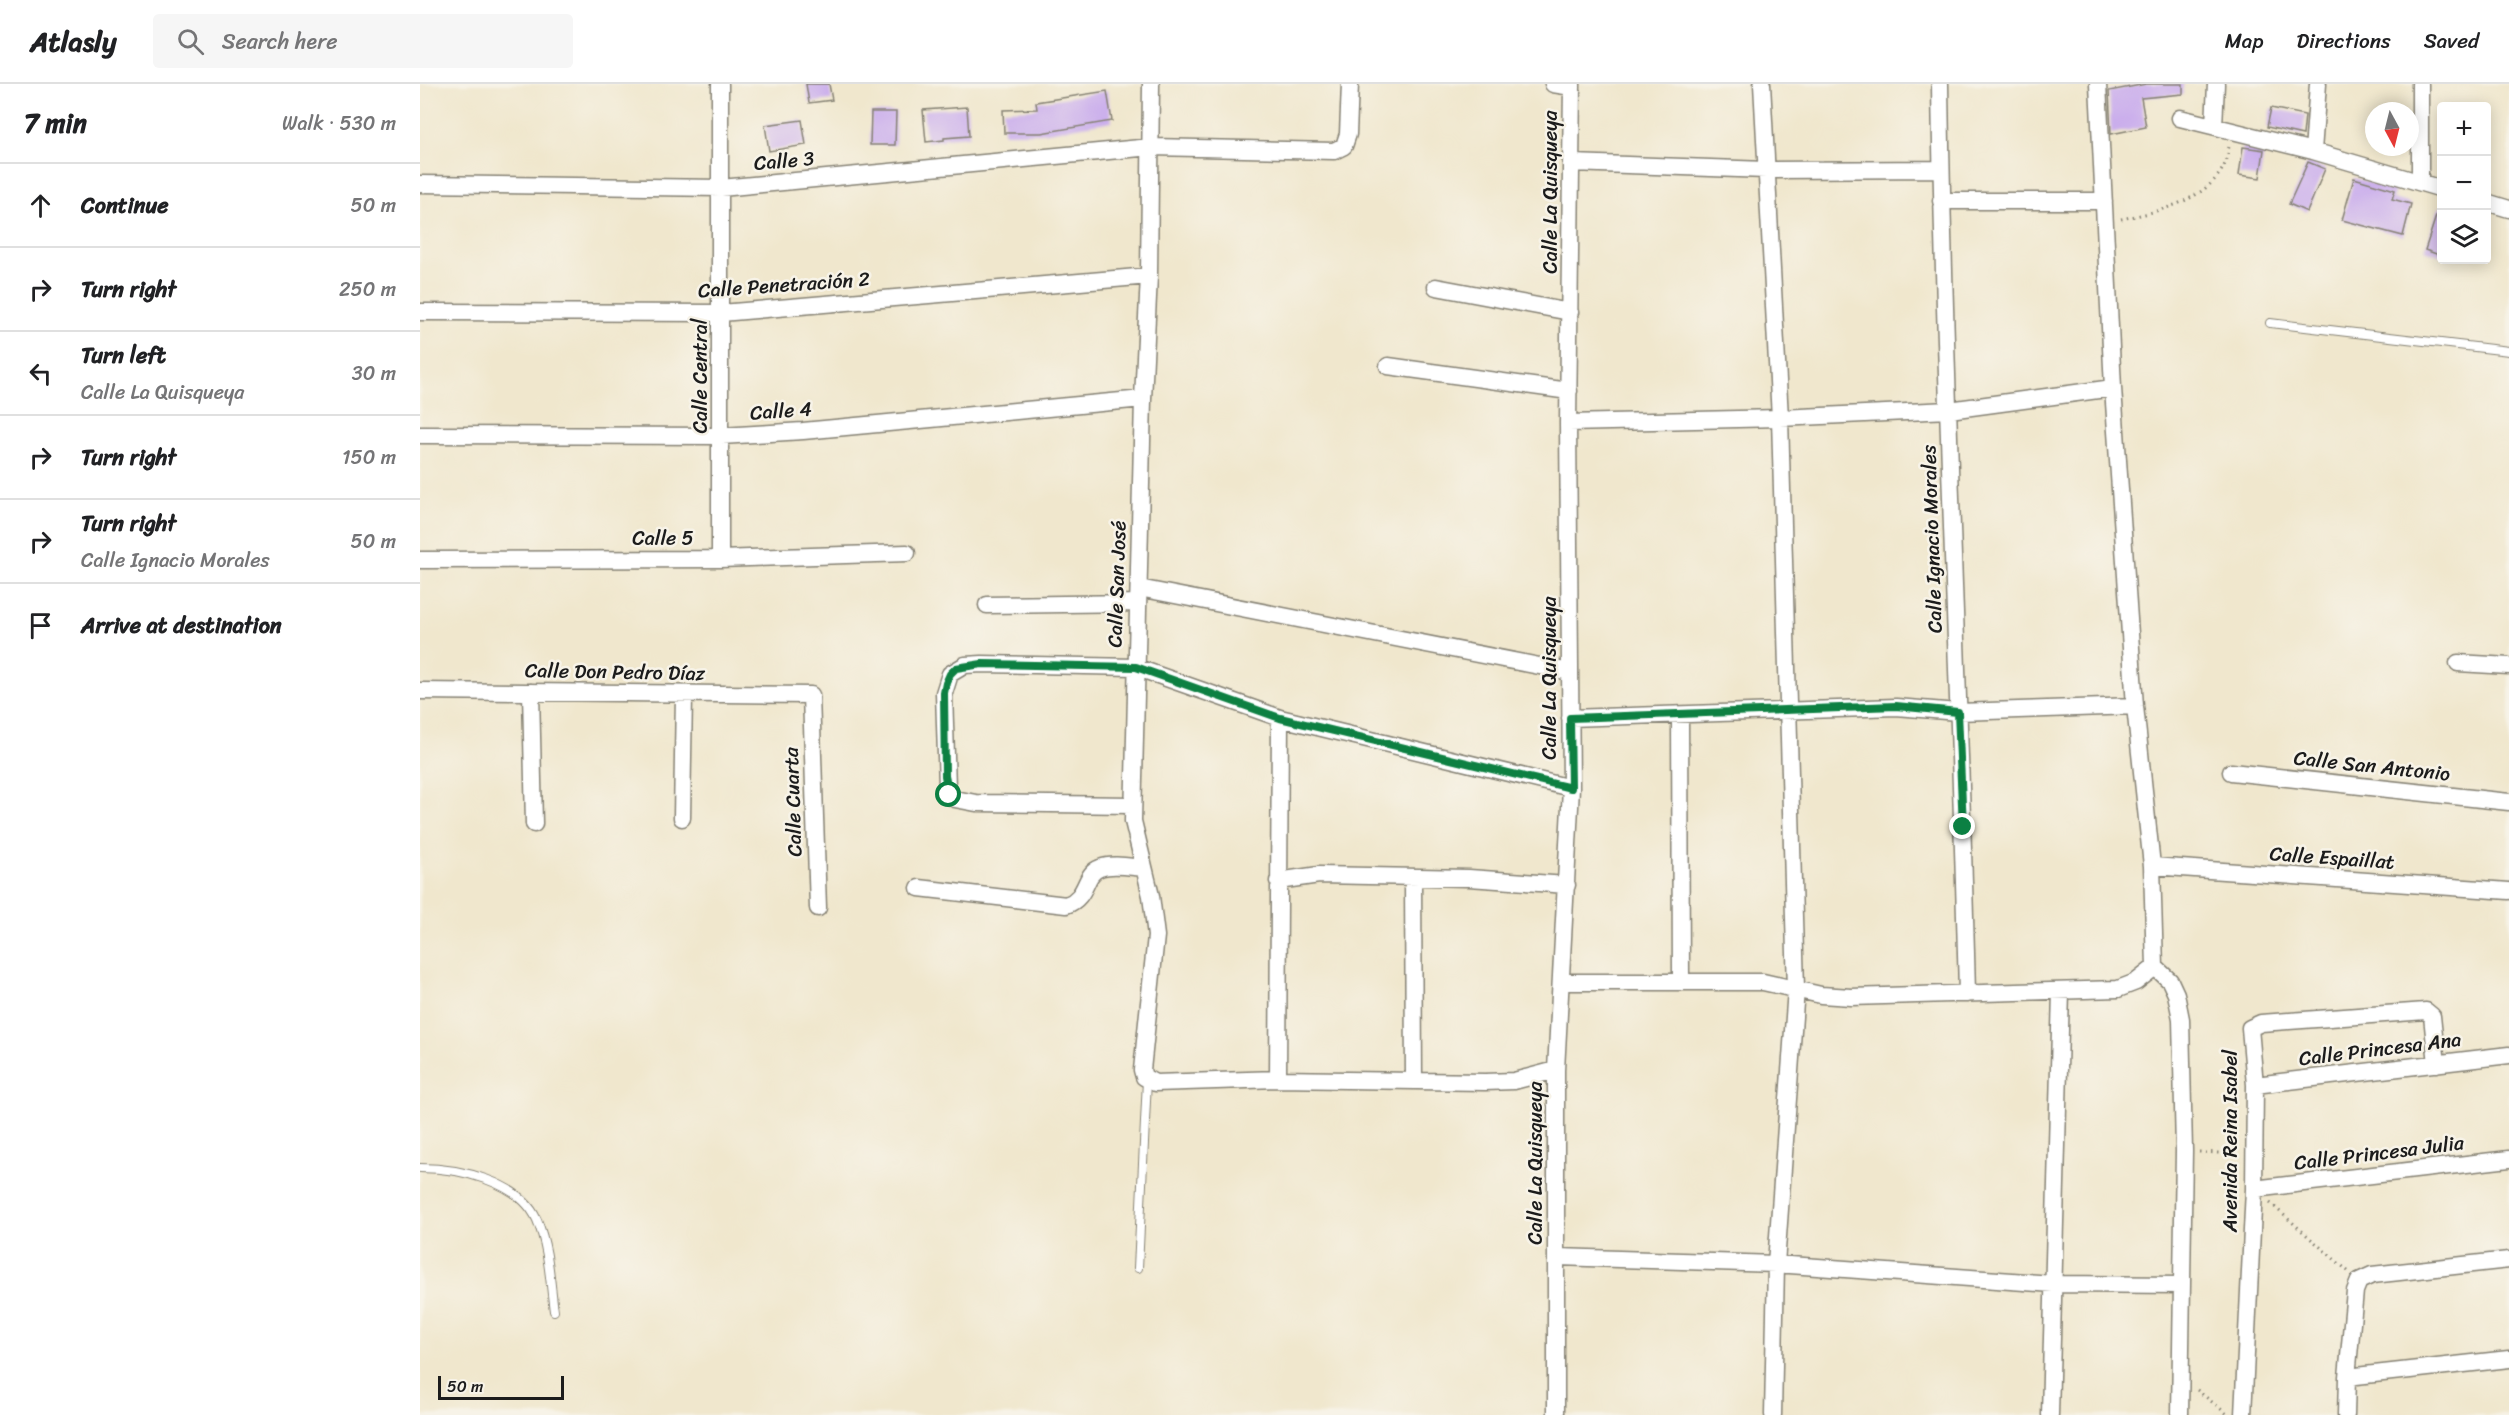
<!DOCTYPE html>
<meta charset="utf-8">
<style>
body{margin:0;font-family:Sriracha,sans-serif;background:#f6f6f6;color:#202124}
.controls{position:absolute;right:18px;top:18px;display:grid;overflow:hidden;border-radius:6px;box-shadow:0 3px 15px #0003}
.controls button{width:54px;height:54px;display:grid;place-items:center;padding:0;border:0;border-bottom:2px solid #e0e0e0;background:#fff;color:#202124;font:30px sans-serif}
.compass{position:absolute;left:1945px;top:18px;width:54px;height:54px;border-radius:50%;background:#fff;box-shadow:0 3px 15px #0003;rotate:173deg}
.scale{position:absolute;left:18px;bottom:15px;width:126px;box-sizing:border-box;padding-left:6px;border:3px solid #1c1c1c;border-top:0;font-size:16px;line-height:21px;white-space:nowrap;color:#1c1c1c;-webkit-text-stroke:4px #f7f3e8;paint-order:stroke}
.stop{position:absolute;width:18px;height:18px;margin:-14px;border:4px solid #0b8043;border-radius:50%;background:#fff}
.stop.end{background:#0b8043;border-color:#fff;box-shadow:0 2px 6px #0008}
.list{margin:0;padding:0;list-style:none}
h2{display:flex;justify-content:space-between;align-items:center;height:78px;margin:0;padding:0 24px;font-size:26px}
h2 small{font-size:20px;font-weight:400;color:#757577}
.list li{display:grid;grid-template-columns:39px 1fr auto;gap:18px;align-items:center;box-sizing:border-box;height:84px;padding:0 24px;border-top:2px solid #e0e0e0}
.list b{display:block;font-size:22px;white-space:nowrap}
.list p{margin:0;font-size:20px;white-space:nowrap;color:#757577}
.list em{font-size:20px;font-style:normal;color:#757577}
.icon{flex:none;width:33px;height:33px;fill:none;stroke:currentColor;stroke-width:2;stroke-linecap:round;stroke-linejoin:round}
.map{position:relative;flex:none;width:2089px;height:1331px;overflow:hidden}
header{display:flex;align-items:center;gap:36px;box-sizing:border-box;height:84px;padding:0 30px;background:#fff;border-bottom:2px solid #e0e0e0}
header strong{font-size:28px}
nav{display:flex;gap:33px;margin-inline-start:auto;font-size:21px}
.search{width:420px;height:54px;background:#f6f6f6;display:flex;align-items:center;gap:15px;box-sizing:border-box;padding:0 21px;border-radius:6px;color:#757577;font-size:22px}
main{display:flex}
aside{flex:1;background:#fff}
.map>svg:first-child{display:block}
.building{fill:#caaeec}
.lines{fill:none;stroke-linecap:round;stroke-linejoin:round}
.lane-casing{stroke:#868274;stroke-width:10}
.street-casing{stroke:#868274;stroke-width:19}
.path{stroke:#868274;stroke-width:3;stroke-dasharray:1.5 4.5;stroke-linecap:butt}
.lane{stroke:#fff;stroke-width:8}
.street{stroke:#fff;stroke-width:16}
.route{stroke:#0b8043;stroke-width:8}
.labels{text-anchor:middle;dominant-baseline:central;stroke-width:5;stroke-linejoin:round;paint-order:stroke}
.street-label{font-size:20px;fill:#1c1c1c;stroke:#f7f3e8}
</style>
<header>
<strong>Atlasly</strong>
<div class="search"><svg class="icon" aria-label="search" viewBox="0 0 24 24"><circle cx="10" cy="10" r="6"/><path d="M15 15l6 6"/></svg>Search here</div>
<nav><a>Map</a><a>Directions</a><a>Saved</a></nav>
</header>
<main>
<aside>
<h2>7 min<small>Walk · 530 m</small></h2>
<ul class="list">
<li><svg class="icon" aria-label="ahead" viewBox="0 0 24 24"><path d="M12 20V5M6 11l6-6 6 6"/></svg><div><b>Continue</b></div><em>50 m</em></li>
<li><svg class="icon" aria-label="right" viewBox="0 0 24 24"><path d="M7 20v-9h11M14 6l5 5-5 5"/></svg><div><b>Turn right</b></div><em>250 m</em></li>
<li><svg class="icon" aria-label="left" viewBox="0 0 24 24"><path d="M17 20v-9H6M10 6l-5 5 5 5"/></svg><div><b>Turn left</b><p>Calle La Quisqueya</p></div><em>30 m</em></li>
<li><svg class="icon" aria-label="right" viewBox="0 0 24 24"><path d="M7 20v-9h11M14 6l5 5-5 5"/></svg><div><b>Turn right</b></div><em>150 m</em></li>
<li><svg class="icon" aria-label="right" viewBox="0 0 24 24"><path d="M7 20v-9h11M14 6l5 5-5 5"/></svg><div><b>Turn right</b><p>Calle Ignacio Morales</p></div><em>50 m</em></li>
<li><svg class="icon" aria-label="arrive" viewBox="0 0 24 24"><path d="M6 21V4h12l-3 4 3 4H6"/></svg><div><b>Arrive at destination</b></div></li>
</ul>
</aside>
<div class="map">
<svg width="2089" height="1331" viewBox="0 0 2089 1331">
<rect width="100%" height="100%" fill="#f7f3e8"/>
<filter id="ink" filterUnits="userSpaceOnUse"><feTurbulence type="fractalNoise" baseFrequency=".0167" numOctaves="2"/><feDisplacementMap in="SourceGraphic" scale="12" xChannelSelector="R" yChannelSelector="G"/><feConvolveMatrix kernelMatrix="1 2 1 2 8 2 1 2 1" color-interpolation-filters="sRGB"/></filter>
<filter id="wash" filterUnits="userSpaceOnUse"><feTurbulence type="fractalNoise" baseFrequency=".008" numOctaves="4" result="noise"/><feDisplacementMap in="SourceGraphic" scale="24" xChannelSelector="R" yChannelSelector="G"/><feGaussianBlur stdDeviation="1.35" result="paint"/><feColorMatrix in="noise" values="0 0 0 0 0 0 0 0 0 0 0 0 0 0 0 0 0 1.4 0 .05"/><feComposite in="paint" operator="in"/></filter>
<g filter="url(#wash)">
<rect width="100%" height="100%" fill="#f0e7cd"/>
<g id="blocks">
<path class="building" d="M386,0H409L412,16L389,19Z
M1726,0H1763V10L1721,14L1726,43L1691,50L1689,7Z
M687,7L692,37L621,49H584L583,26L617,25L616,18Z
M547,23L549,52L524,54V56L506,58L503,26Z
M1851,24L1885,31L1883,51L1847,43Z
M451,28H476L475,61H450Z
M382,36L386,61L349,67L345,41Z
M1823,63L1844,66L1840,94L1819,91Z
M1888,78L1905,85L1887,128L1869,120Z
M1934,94L1975,106L1972,115L1991,120L1983,152L1922,136Z
M2019,123H2022V172L2005,166Z"/>
</g>
</g>
<g filter="url(#ink)">
<use href="#blocks" fill-opacity="0" stroke="#868274" stroke-width="1.5"/>
<g class="lines">
<defs>
<path id="lane" d="M1850,239L2089,267
M0,1084C38,1084 100,1097 117,1136C129,1164 130,1198 134,1227
M718,1184L727,996"/>
<path id="street" d="M731,0L729,192L723,315L713,737L731,812L736,852L722,986L724,993L735,999L858,995
M1133,0L1152,3
M1342,0L1360,334L1376,905L1356,1180L1353,1331
M1520,0C1524,303 1540,606 1547,910
M2000,0V98
M1760,34L1893,67L2022,105
M1794,42L1796,0
M1893,67L1898,0
M1152,79L1346,86L1521,85
M0,100L301,104L731,63L914,67L924,62L928,50L930,0
M1521,117H1684
M2066,118L2089,125
M1016,203L1150,228
M0,228L301,229L729,192
M968,282L1149,307
M1148,339L1360,334L1529,326L1693,304
M0,351L301,352L383,347L723,315
M300,475V0
M0,476L300,475L487,469
M719,504L1150,588
M567,521L718,519
M2038,579L2089,582
M0,607L391,611L398,824
M111,608L114,740
M1260,631L1261,897
M860,634L858,995L1065,998L1094,997L1136,986
M1150,634L1476,623L1538,628L1715,622
M1811,688L2089,718
M713,721L556,719L535,715L529,711L527,703L524,609L530,590L545,581L562,580L715,583L860,634L1151,704
M262,734L264,611
M1732,782L2089,807
M993,793L994,997
M858,797L899,791L1049,794L1147,801
M499,804L646,821C669,813 663,790 680,784C692,779 711,783 723,784
M1735,883L1750,897L1756,910L1761,935L1764,1067L1760,1331
M1141,898H1343L1401,911L1431,913L1698,905L1716,898L1735,883L1732,782L1715,622L1693,304L1678,0
M1835,1001L2089,971
M1834,1105L2089,1075
M1137,1173L1356,1180L1633,1200L1762,1201
M1927,1293L2089,1275
M1136,1331V986L1151,704L1148,339L1152,0
M1630,1331L1641,907
M1823,1331L1834,1105L1835,1001L1830,944L1841,939L2006,927L2012,932L2017,980
M1926,1331L1927,1293L1935,1207L1939,1197L1952,1191L2089,1176"/>
</defs>
<use href="#lane" class="lane-casing"/>
<use href="#street" class="street-casing"/>
<path class="path" d="M1701,135C1737,128 1788,117 1805,80C1808,75 1808,68 1809,62
M1779,1068L1818,1070
M1850,1119L1929,1188
M1777,1306L1807,1330"/>
<use href="#lane" class="lane"/>
<use href="#street" class="street"/>
</g>
</g>
<g class="lines" filter="url(#ink)">
<path class="route" d="M529,711L525,692L524,609L526,599L530,590L536,584L562,580L716,583L860,634L1151,704L1150,634L1476,622L1538,628L1543,743"/>
</g>
<g class="labels">
<g class="street-label">
<text transform="translate(364 77) rotate(-5)">Calle 3</text>
<text transform="translate(1130 108) rotate(-90)">Calle La Quisqueya</text>
<text transform="translate(364 201) rotate(-4)">Calle Penetración 2</text>
<text transform="translate(280 292) rotate(-90)">Calle Central</text>
<text transform="translate(361 327) rotate(-4)">Calle 4</text>
<text x="243" y="454">Calle 5</text>
<text transform="translate(1512 455) rotate(-92)">Calle Ignacio Morales</text>
<text transform="translate(697 500) rotate(-88)">Calle San José</text>
<text transform="translate(195 588) rotate(1)">Calle Don Pedro Díaz</text>
<text transform="translate(1129 594) rotate(-90)">Calle La Quisqueya</text>
<text transform="translate(1952 682) rotate(6)">Calle San Antonio</text>
<text transform="translate(373 718) rotate(-92)">Calle Cuarta</text>
<text transform="translate(1912 774) rotate(4)">Calle Espaillat</text>
<text transform="translate(1960 965) rotate(-7)">Calle Princesa Ana</text>
<text transform="translate(1810 1057) rotate(-90)">Avenida Reina Isabel</text>
<text transform="translate(1959 1069) rotate(-7)">Calle Princesa Julia</text>
<text transform="translate(1115 1079) rotate(-90)">Calle La Quisqueya</text>
</g>
</g>
</svg>
<div class="controls">
<button>+</button>
<button>−</button>
<button><svg class="icon" aria-label="layers" viewBox="0 0 24 24"><path d="M12 4l9 5-9 5-9-5zM3 14l9 5 9-5"/></svg></button>
</div>
<svg class="compass" viewBox="-18 -18 36 36"><path d="M0-13l5 13h-10z" fill="#e53935"/><path d="M0 13l5-13h-10z" fill="#757577"/></svg>
<div class="scale">50 m</div>
<div class="stop" style="left:529px;top:711px"></div>
<div class="stop end" style="left:1543px;top:743px"></div>
</div>
</main>
